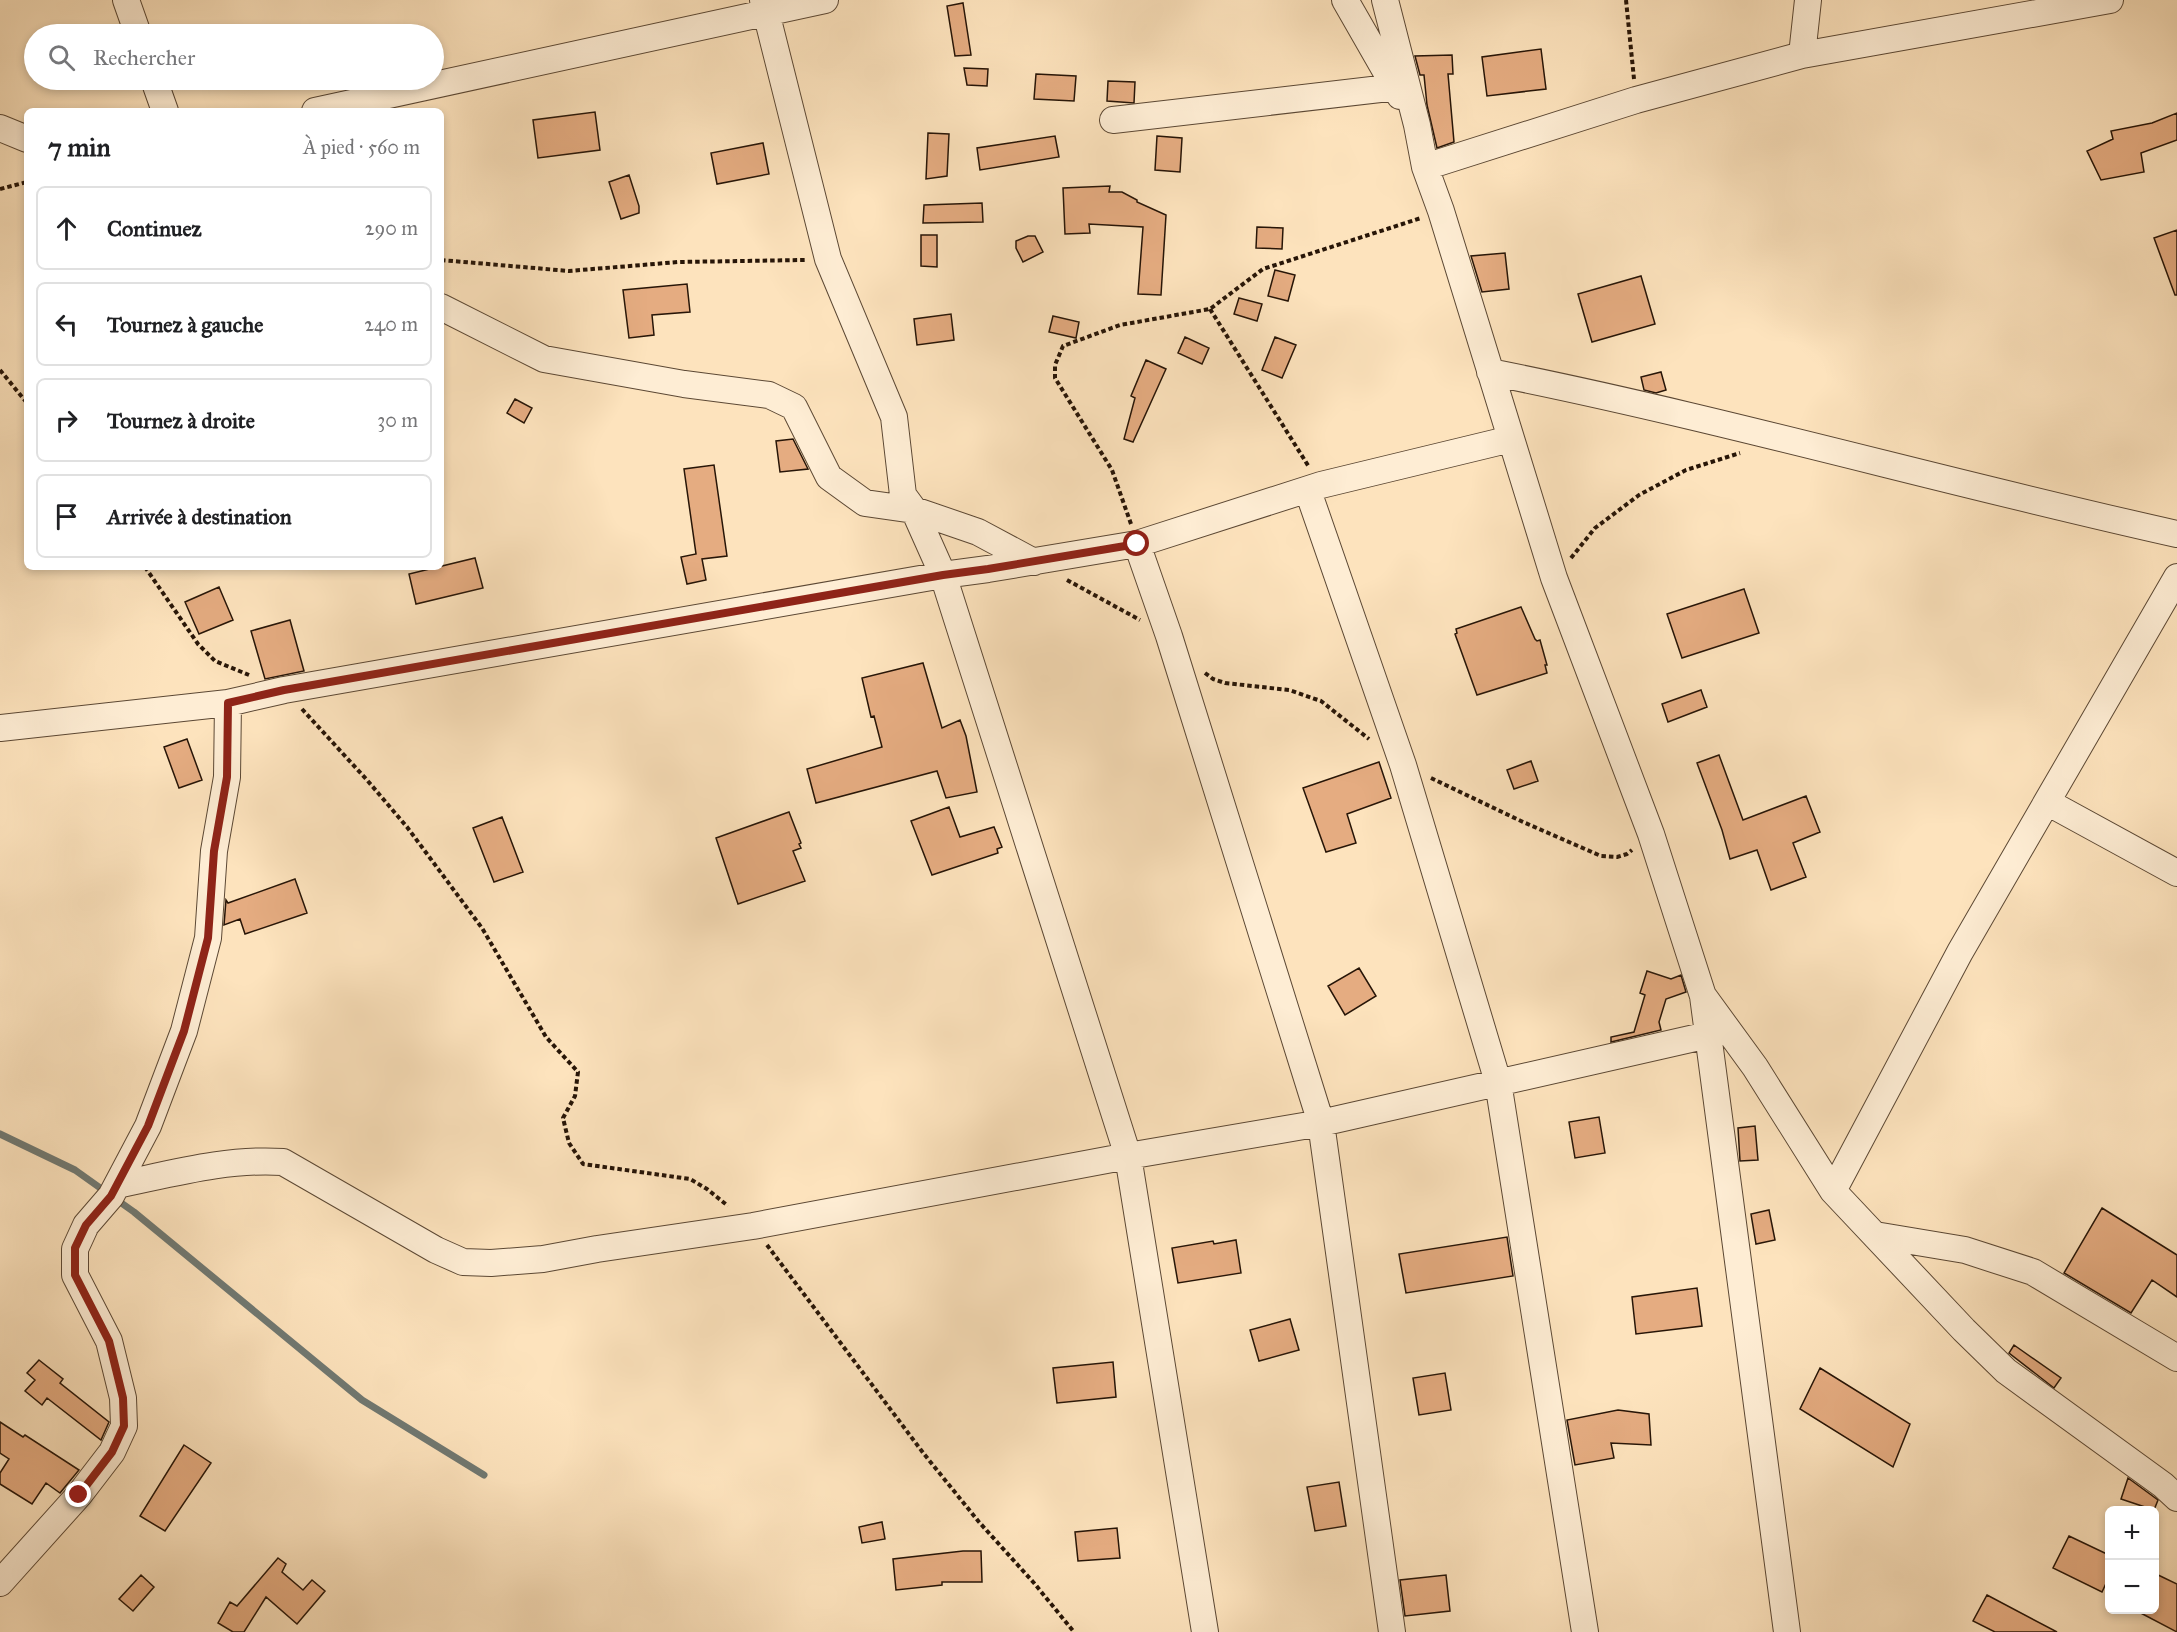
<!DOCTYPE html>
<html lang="fr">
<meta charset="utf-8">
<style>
body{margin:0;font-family:"IM FELL Great Primer",serif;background:#f2f2f2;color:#202124}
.controls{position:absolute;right:18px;bottom:18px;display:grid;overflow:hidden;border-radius:9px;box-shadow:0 3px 9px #0003}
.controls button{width:54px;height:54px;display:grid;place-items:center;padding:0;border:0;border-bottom:2px solid #e0e0e0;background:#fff;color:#202124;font:30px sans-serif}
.stop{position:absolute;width:18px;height:18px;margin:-14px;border:4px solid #8f2418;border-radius:50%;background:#fff}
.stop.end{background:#8f2418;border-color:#fff;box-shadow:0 2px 6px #0008}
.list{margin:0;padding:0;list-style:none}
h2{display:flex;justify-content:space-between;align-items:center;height:78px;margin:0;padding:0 24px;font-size:26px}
h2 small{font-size:20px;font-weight:400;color:#757577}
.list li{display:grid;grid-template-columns:39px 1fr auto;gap:18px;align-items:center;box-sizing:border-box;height:84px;margin:0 12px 12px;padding:0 12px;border:2px solid #e0e0e0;border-radius:9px}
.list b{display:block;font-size:22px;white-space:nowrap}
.list em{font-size:20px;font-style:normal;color:#757577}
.icon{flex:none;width:33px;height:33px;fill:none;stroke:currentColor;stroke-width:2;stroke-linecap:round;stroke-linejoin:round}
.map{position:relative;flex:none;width:2177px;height:1632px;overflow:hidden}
.search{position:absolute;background:#fff;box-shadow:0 3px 9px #0003;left:24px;top:24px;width:420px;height:66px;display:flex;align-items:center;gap:15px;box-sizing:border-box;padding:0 21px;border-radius:33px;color:#757577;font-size:22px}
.panel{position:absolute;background:#fff;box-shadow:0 3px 9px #0003;left:24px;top:108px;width:420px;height:462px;border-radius:9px}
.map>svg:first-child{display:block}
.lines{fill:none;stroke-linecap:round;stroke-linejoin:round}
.stream{stroke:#717972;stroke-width:7}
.building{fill:#e5ac81;stroke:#271507;stroke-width:1.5}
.minor-casing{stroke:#5c4834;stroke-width:28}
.path{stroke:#271507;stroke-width:4;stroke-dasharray:4.5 3;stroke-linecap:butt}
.minor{stroke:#feedd4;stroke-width:26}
.route{stroke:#8f2418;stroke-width:8}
</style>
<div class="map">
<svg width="2177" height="1632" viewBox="0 0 2177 1632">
<rect width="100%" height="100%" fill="#fde3bd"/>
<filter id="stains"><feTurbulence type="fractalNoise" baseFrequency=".00333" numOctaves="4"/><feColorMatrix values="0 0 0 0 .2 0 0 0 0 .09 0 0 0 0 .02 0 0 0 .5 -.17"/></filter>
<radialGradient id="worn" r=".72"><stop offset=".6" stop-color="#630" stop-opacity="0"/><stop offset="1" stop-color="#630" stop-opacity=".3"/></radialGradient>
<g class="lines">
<path class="stream" d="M0,1134L75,1170L134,1212L362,1400L484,1475"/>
</g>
<path class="building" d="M963,3L971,55L955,56L947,6Z
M1541,49L1546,89L1487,96L1482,57Z
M1452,55L1453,74H1448L1454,142L1437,148L1427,105L1424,75H1420L1415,56Z
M964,68L988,69L987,86L967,85Z
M1036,74L1076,76L1074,101L1034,99Z
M1108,81L1135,82L1134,103L1107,101Z
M595,112L600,150L538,158L533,120Z
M2177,113V140L2141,153L2144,172L2101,180L2087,151L2113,139L2111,131L2152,123Z
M928,133L949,134L947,176L926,179Z
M1055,136L1059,157L980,170L977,148Z
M1157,136L1182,138L1180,172L1155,170Z
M763,143L769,174L717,184L711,153Z
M629,175L639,206V213L621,219L609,182Z
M1110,186L1109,192H1122L1137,200V202L1166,215L1161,295L1138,294L1143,227L1089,224L1090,233L1065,234L1063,188Z
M982,203L983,222L923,223L924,205Z
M1257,227L1283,228L1282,249L1256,248Z
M2177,230V295H2175L2154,238Z
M921,235H937V267L921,266Z
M1028,236H1035L1043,252L1023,262L1016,248V241Z
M1505,253L1509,289L1482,292L1471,256Z
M1275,270L1295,275L1288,301L1268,296Z
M1641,276L1655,324L1592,342L1578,294Z
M687,284L690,312L652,315L654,335L629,338L623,290Z
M1239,298L1262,304L1257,321L1234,314Z
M951,314L954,340L917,345L914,319Z
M1053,316L1079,322L1076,338L1049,332Z
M1185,337L1209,348L1202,364L1178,353Z
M1275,337L1296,345L1282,378L1262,370Z
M1146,360L1166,369L1133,442L1124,439L1135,398L1131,396Z
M1661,372L1666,390L1656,393L1644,390L1641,377Z
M515,399L532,408L524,423L507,413Z
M793,439L808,469L780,472L776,441Z
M714,465L727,556L702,559L706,580L687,584L681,557L696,554L684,469Z
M475,558L483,588L416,604L409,574Z
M219,587L233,620L199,634L185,602Z
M1744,589L1759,633L1682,658L1667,614Z
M1521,607L1535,639L1537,641L1540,640L1547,665H1545L1547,673L1477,695L1455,634L1457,633L1456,629Z
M290,620L304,671L265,679L251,631Z
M923,663L942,728L960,720L966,736L977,792L946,798L937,771L816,803L807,769L882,747L874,716L871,717L862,678Z
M1701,690L1707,707L1668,722L1662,704Z
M187,739L202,780L179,788L164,747Z
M1719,755L1743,820L1806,796L1820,832L1793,843L1806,877L1771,890L1757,850L1730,859L1722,830L1697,763Z
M1531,761L1538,781L1514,789L1507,770Z
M1379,762L1391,798L1347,814L1356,843L1326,852L1303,788Z
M949,807L960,837L994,827L1002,847L997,849L998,853L932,875L911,821Z
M789,812L801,843L799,844L801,848L793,851L805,881L738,904L716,838Z
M502,817L523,872L494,882L473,828Z
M295,879L307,913L245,934L240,919L224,925L226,900L228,903Z
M1359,968L1376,996L1345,1015L1328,986Z
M1647,971L1671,979L1681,975L1686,992L1666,999L1659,1022L1661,1030L1611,1042V1037L1634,1032L1645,995L1640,993Z
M1599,1117L1605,1153L1575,1158L1569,1122Z
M1755,1126L1758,1160L1740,1161L1738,1128Z
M2102,1208L2177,1255V1297L2152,1280L2131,1313L2064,1273Z
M1769,1210L1775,1240L1756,1244L1751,1214Z
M1507,1237L1513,1276L1406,1293L1399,1254Z
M1236,1240L1241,1273L1178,1283L1172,1248L1213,1241L1214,1244Z
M1697,1288L1702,1326L1636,1334L1632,1297Z
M1290,1319L1299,1350L1259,1361L1250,1330Z
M2014,1345L2061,1378L2054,1388L2009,1353Z
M39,1360L63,1379L60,1383L109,1422L101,1440L47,1398L42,1405L25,1391L35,1380L27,1373Z
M1113,1362L1116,1397L1057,1403L1053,1368Z
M1820,1368L1910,1424L1893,1467L1800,1409Z
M1445,1373L1451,1410L1419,1415L1413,1378Z
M1618,1410L1649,1414L1651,1445L1611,1443L1614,1458L1575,1465L1567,1420Z
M0,1422L23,1437L25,1435L79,1470L60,1493L46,1483L32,1504L0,1484V1473L9,1459L0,1453Z
M184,1445L211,1463L165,1531L140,1516Z
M2128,1478L2158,1500L2154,1510L2121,1499Z
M1339,1482L1346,1526L1315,1531L1307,1487Z
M882,1522L885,1539L862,1543L859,1527Z
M1117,1528L1120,1558L1078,1561L1075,1532Z
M2069,1536L2109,1555V1577L2102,1592L2053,1568Z
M963,1551H981L982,1582H942V1585L896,1590L893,1559Z
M278,1558L286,1564L282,1572L303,1590L312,1580L325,1591L297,1624L266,1597L244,1632H233L218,1623L230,1602L237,1606Z
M2154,1573L2177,1584V1632L2135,1610H2154Z
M141,1575L154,1587L133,1611L119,1599Z
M1446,1575L1450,1611L1405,1616L1400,1580Z
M1987,1595L2057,1632H1995L1973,1621Z"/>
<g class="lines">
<defs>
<path id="minor" d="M126,0L138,34
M763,0L828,259L894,417L903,495L914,510L943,575L1128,1156L1205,1632
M1345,0L1400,96
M1385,0L1417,125L1425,167L1441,211L1554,578L1651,834L1703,996L1787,1632
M1802,55L1808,0
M154,80L165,111
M315,111L825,0
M1113,120L1406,86
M0,128L27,139
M1425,167L1636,100L1802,55L2110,0
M441,307L544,359L684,384L769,395L794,407L829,477L865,503L914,510L978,532L1034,562
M1490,372C1721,418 1947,483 2177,534
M1308,491L1403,765L1498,1082L1585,1632
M1137,544L1169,636L1321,1123L1392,1632
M0,728L228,703L284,690L943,575L988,569L1137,544L1321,485L1511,439
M2047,802L2177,873
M1704,997L1755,1067L1833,1191L1964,1330L2006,1371L2163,1485L2177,1498
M117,1185C171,1174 228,1158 283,1162L436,1250L463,1262L491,1263L543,1259L597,1249L753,1226L1128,1156L1321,1123L1708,1035
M1833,1191L1960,952L2177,577
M1875,1235L1965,1250L2033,1272L2177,1358
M0,1583L79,1495L112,1452L124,1426L123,1398L109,1341L75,1275V1249L86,1225L111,1196L148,1126L184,1031L208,938L214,851L227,777L228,703"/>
</defs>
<use href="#minor" class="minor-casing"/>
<path class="path" d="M1626,0L1634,79
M0,189L27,182
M441,260L569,271L678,262L805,260
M1210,309L1309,467
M0,370L27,403
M1131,524L1112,470L1055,378V365L1063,346L1120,325L1210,309L1263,269L1421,218
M1571,558L1595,528L1639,495L1686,470L1740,453
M145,567L198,644L215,661L249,675
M1067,580L1140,620
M1205,673L1213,679L1225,683L1289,690L1321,701L1369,739
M302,709L367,780L407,827L482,928L546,1037L578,1072L575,1096L563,1118L569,1143L583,1164L690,1179L707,1189L728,1206
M1431,778L1523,822L1601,856L1617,857L1627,854L1632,850
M767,1245L924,1454L979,1522L1034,1583L1074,1632"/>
<use href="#minor" class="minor"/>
</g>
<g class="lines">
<path class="route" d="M79,1495L112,1452L124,1426L123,1398L109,1341L75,1275V1248L86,1225L111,1196L148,1126L184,1031L208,938L214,851L227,777L228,703L284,690L943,575L988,569L1137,544"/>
</g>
<rect width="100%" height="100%" filter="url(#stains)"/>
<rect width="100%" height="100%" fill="url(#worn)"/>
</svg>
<div class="controls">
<button>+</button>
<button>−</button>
</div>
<div class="stop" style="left:1137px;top:544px"></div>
<div class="stop end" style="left:79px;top:1495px"></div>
<div class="search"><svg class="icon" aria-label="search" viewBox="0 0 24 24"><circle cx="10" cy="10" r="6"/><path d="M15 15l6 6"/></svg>Rechercher</div>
<section class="panel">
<h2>7 min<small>À pied · 560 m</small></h2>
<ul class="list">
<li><svg class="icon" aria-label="ahead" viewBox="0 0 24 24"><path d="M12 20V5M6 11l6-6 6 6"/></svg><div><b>Continuez</b></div><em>290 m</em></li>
<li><svg class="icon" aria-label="left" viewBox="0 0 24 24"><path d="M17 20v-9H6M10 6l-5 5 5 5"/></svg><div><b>Tournez à gauche</b></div><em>240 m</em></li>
<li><svg class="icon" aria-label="right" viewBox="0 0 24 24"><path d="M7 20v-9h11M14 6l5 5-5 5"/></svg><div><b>Tournez à droite</b></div><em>30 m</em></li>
<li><svg class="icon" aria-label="arrive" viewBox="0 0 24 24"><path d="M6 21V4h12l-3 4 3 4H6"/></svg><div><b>Arrivée à destination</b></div></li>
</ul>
</section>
</div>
